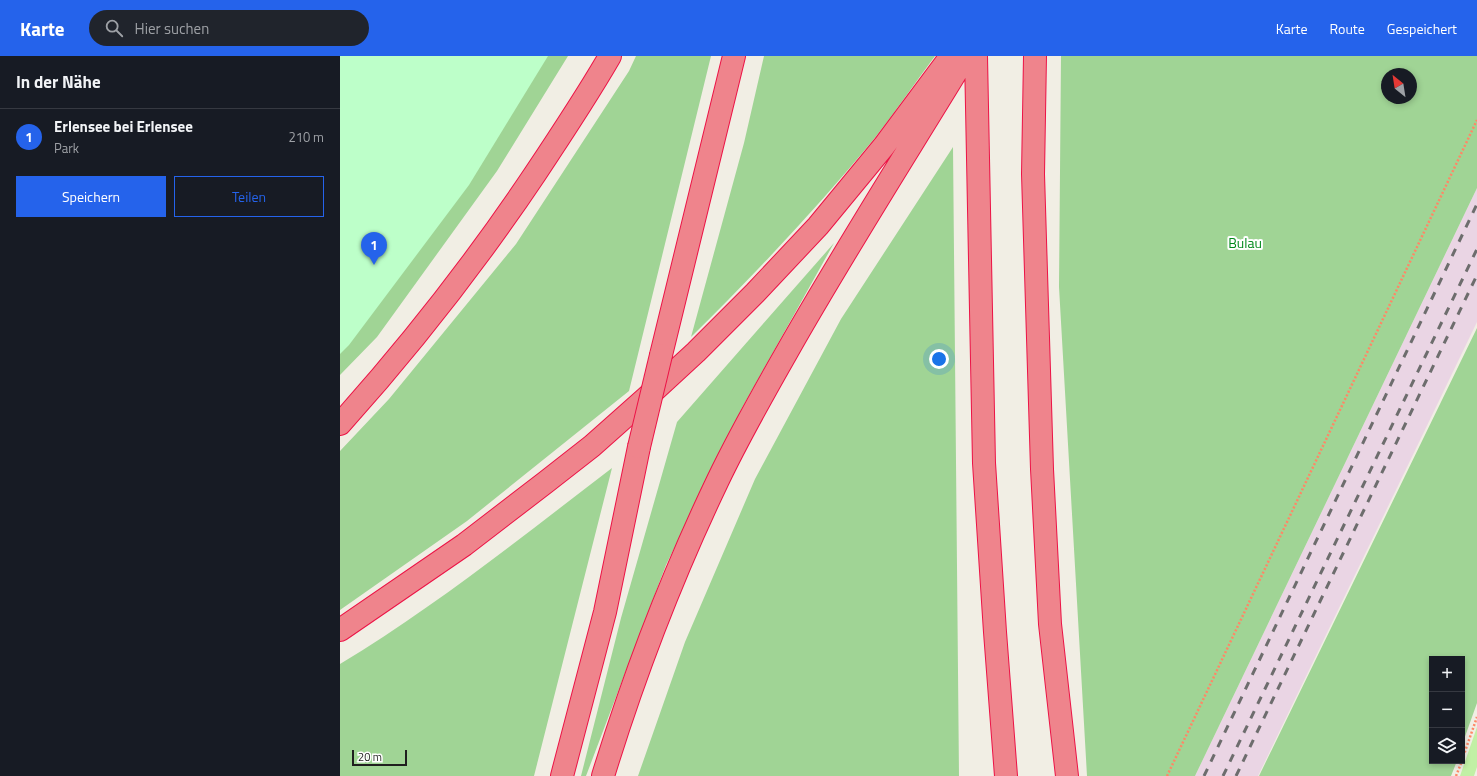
<!DOCTYPE html>
<html lang="de">
<meta charset="utf-8">
<style>
body{margin:0;font-family:"Titillium Web",sans-serif;background:#20242c;color:#f1f3f6}
.controls{position:absolute;right:12px;bottom:12px;display:grid;overflow:hidden;border-radius:0px;box-shadow:0 2px 6px #0003}
.controls button{width:36px;height:36px;display:grid;place-items:center;padding:0;border:0;border-bottom:1px solid #363941;background:#171b24;color:#f1f3f6;font:20px sans-serif}
.compass{position:absolute;left:1041px;top:12px;width:36px;height:36px;border-radius:50%;background:#171b24;box-shadow:0 2px 6px #0003;rotate:330deg}
.scale{position:absolute;left:12px;bottom:10px;width:55px;box-sizing:border-box;padding-left:4px;border:2px solid #1f1f1f;border-top:0;font-size:11px;line-height:14px;white-space:nowrap;color:#1f1f1f;-webkit-text-stroke:3px #fff;paint-order:stroke}
.you{position:absolute;left:599px;top:303px;width:14px;height:14px;margin:-10px;border:3px solid #fff;border-radius:50%;background:#1a73e8;box-shadow:0 0 0 6px #1a73e833}
.badge{display:grid;place-items:center;width:26px;height:26px;border-radius:50%;background:#2563eb;color:#fff;font-size:13px;font-weight:700}
.pin{position:absolute;translate:-50% -33px;filter:drop-shadow(0 1px 2px #0008)}
.pin::after{content:'';position:absolute;top:21px;width:14px;height:12px;background:inherit;clip-path:polygon(0 0,100% 0,50% 100%)}
.list{margin:0;padding:0;list-style:none}
h2{display:flex;justify-content:space-between;align-items:center;height:52px;margin:0;padding:0 16px;font-size:17px}
h2 small{font-size:13px;font-weight:400;color:#9ea1a6}
.list li{display:grid;grid-template-columns:26px 1fr auto;gap:12px;align-items:center;box-sizing:border-box;height:56px;padding:0 16px;border-top:1px solid #363941}
.list b{display:block;font-size:15px;white-space:nowrap}
.list p{margin:0;font-size:13px;white-space:nowrap;color:#9ea1a6}
.list em{font-size:13px;font-style:normal;color:#9ea1a6}
.actions{display:flex;gap:8px;padding:12px 16px}
.actions a{flex:1;padding:9px 0;border:1px solid #2563eb;border-radius:0px;text-align:center;font-size:14px;color:#2563eb}
.actions .main{background:#2563eb;color:#fff}
.icon{flex:none;width:22px;height:22px;fill:none;stroke:currentColor;stroke-width:2;stroke-linecap:round;stroke-linejoin:round}
.map{position:relative;flex:none;width:1137px;height:720px;overflow:hidden}
header{display:flex;align-items:center;gap:24px;box-sizing:border-box;height:56px;padding:0 20px;background:#2563eb;color:#fff}
header strong{font-size:19px}
nav{display:flex;gap:22px;margin-inline-start:auto;font-size:14px}
.search{width:280px;height:36px;background:#20242c;display:flex;align-items:center;gap:10px;box-sizing:border-box;padding:0 14px;border-radius:22px;color:#9ea1a6;font-size:15px}
main{display:flex}
aside{flex:1;background:#171b24}
.map>svg:first-child{display:block}
.industrial{fill:#ead5e4}
.grass{fill:#c1f0a5}
.forest{fill:#a0d495;fill-rule:evenodd}
.park{fill:#bdffc9}
.lines{fill:none;stroke-linecap:round;stroke-linejoin:round}
.highway-casing{stroke:#ec1346;stroke-width:24}
.path{stroke:#ff8766;stroke-width:2.5;stroke-dasharray:2 2;stroke-linecap:butt}
.highway{stroke:#ef848c;stroke-width:22}
.rail{stroke:#6d6d6d;stroke-width:3;stroke-dasharray:8 8;stroke-linecap:butt}
.highway-bridge-casing{stroke:#ec1346;stroke-width:24;stroke-linecap:butt}
.highway-bridge{stroke:#ef848c;stroke-width:22}
.labels{text-anchor:middle;dominant-baseline:central;stroke-width:4;stroke-linejoin:round;paint-order:stroke}
.park-label{font-size:14px;fill:#01891b;stroke:#fff}
</style>
<header>
<strong>Karte</strong>
<div class="search"><svg class="icon" aria-label="search" viewBox="0 0 24 24"><circle cx="10" cy="10" r="6"/><path d="M15 15l6 6"/></svg>Hier suchen</div>
<nav><a>Karte</a><a>Route</a><a>Gespeichert</a></nav>
</header>
<main>
<aside>
<h2>In der Nähe<small></small></h2>
<ul class="list">
<li><span class="badge">1</span><div><b>Erlensee bei Erlensee</b><p>Park</p></div><em>210 m</em></li>
</ul>
<div class="actions"><a class="main">Speichern</a><a>Teilen</a></div>
</aside>
<div class="map">
<svg width="1137" height="720" viewBox="0 0 1137 720">
<rect width="100%" height="100%" fill="#f1eee4"/>
<path class="industrial" d="M1137,132V266L918,720H855Z"/>
<path class="grass" d="M1137,671V711L1134,720H1120Z"/>
<path class="forest" d="M0,0H228L157,115L37,281L0,319Z
M296,0H371L289,335L127,465L0,554V395L49,343L176,188L289,15Z
M424,0H595C575,27 555,56 534,83C477,152 415,218 351,281L404,87Z
M721,0H1137V132L855,720H747L719,231ZM1047,18H1071V42H1047Z
M613,91L619,720H298L345,586L415,423L501,263Z
M494,187L403,350L326,509L246,720H241L281,562L337,366Z
M1137,272V647L1122,689V603H1092V705H1117L1111,720H919Z
M272,412L194,720H0V608C96,550 183,480 272,412Z"/>
<path class="park" d="M0,0H208L129,129L9,289L0,298Z"/>
<g class="lines">
<defs>
<path id="highway" d="M636,0L644,407L655,576L666,720
M695,0L693,118L702,413L710,568L727,720
M321,299L394,0
M0,368C71,289 136,206 195,118C221,79 247,40 270,0
M0,574L124,489L206,426L252,390L306,342L356,296L415,237L478,170L544,90L611,0
M222,720L265,556L299,391
M263,720C294,619 332,520 378,424C399,380 424,336 448,294C503,197 563,103 621,8"/>
</defs>
<use href="#highway" class="highway-casing"/>
<path class="path" d="M1122,704L1137,661
M827,720L1137,64
M1116,720L1122,705"/>
<use href="#highway" class="highway"/>
<path class="rail" d="M864,720L1137,148
M883,720L1137,193
M896,720L1137,219"/>
<defs>
<path id="highway-bridge" d="M299,391L321,299"/>
</defs>
<use href="#highway-bridge" class="highway-bridge-casing"/>
<use href="#highway-bridge" class="highway-bridge"/>
</g>
<g class="labels">
<g class="park-label">
<text x="905" y="186">Bulau</text>
</g>
</g>
</svg>
<div class="controls">
<button>+</button>
<button>−</button>
<button><svg class="icon" aria-label="layers" viewBox="0 0 24 24"><path d="M12 4l9 5-9 5-9-5zM3 14l9 5 9-5"/></svg></button>
</div>
<svg class="compass" viewBox="-18 -18 36 36"><path d="M0-13l5 13h-10z" fill="#e53935"/><path d="M0 13l5-13h-10z" fill="#9ea1a6"/></svg>
<div class="scale">20 m</div>
<div class="you"></div>
<div class="pin badge" style="left:34px;top:209px">1</div>
</div>
</main>
